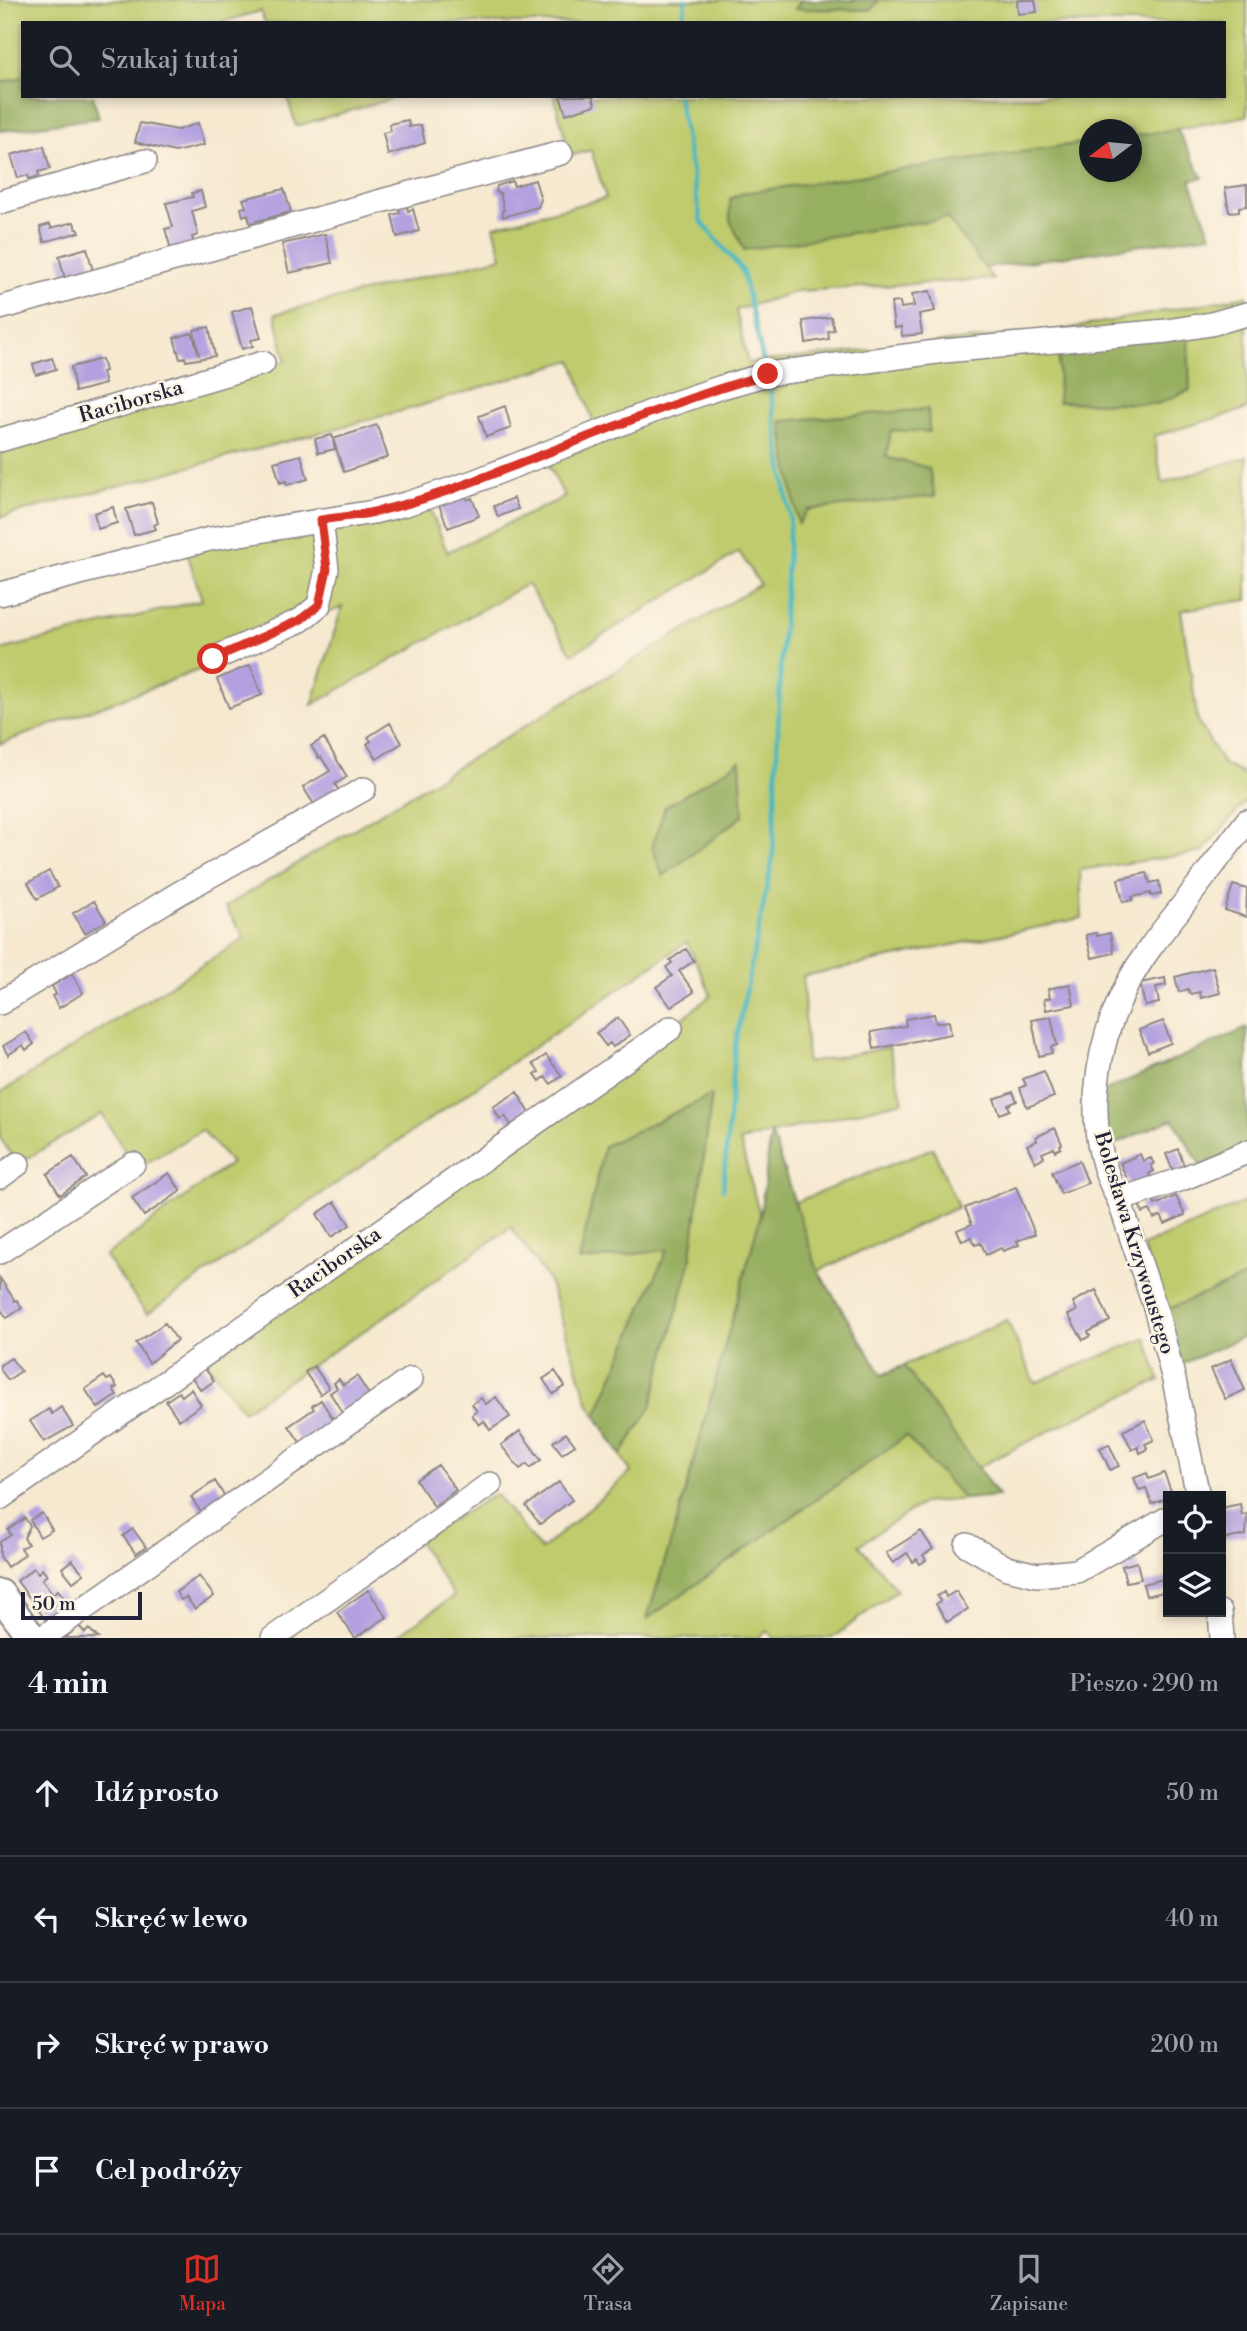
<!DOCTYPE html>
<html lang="pl">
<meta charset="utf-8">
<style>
body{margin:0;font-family:"Libre Bodoni",serif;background:#242831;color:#f1f3f6}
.controls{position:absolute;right:21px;bottom:21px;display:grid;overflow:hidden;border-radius:0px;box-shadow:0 4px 10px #0003}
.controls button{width:63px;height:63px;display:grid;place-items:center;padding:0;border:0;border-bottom:2px solid #363941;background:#171b24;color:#f1f3f6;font:35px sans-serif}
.compass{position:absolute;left:1079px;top:119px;width:63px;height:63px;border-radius:50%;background:#171b24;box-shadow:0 4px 10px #0003;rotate:254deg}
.scale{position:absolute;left:21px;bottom:18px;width:121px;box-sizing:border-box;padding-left:7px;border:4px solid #22223b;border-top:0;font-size:19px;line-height:24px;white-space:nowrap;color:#22223b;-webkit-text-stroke:5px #fcf5e5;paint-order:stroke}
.stop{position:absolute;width:21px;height:21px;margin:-16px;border:5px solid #d93025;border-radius:50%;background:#fff}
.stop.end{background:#d93025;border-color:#fff;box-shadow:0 2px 7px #0008}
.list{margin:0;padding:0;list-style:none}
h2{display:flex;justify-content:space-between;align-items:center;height:91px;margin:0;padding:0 28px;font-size:30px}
h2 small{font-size:23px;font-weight:400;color:#9ea1a6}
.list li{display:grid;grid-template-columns:46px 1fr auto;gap:21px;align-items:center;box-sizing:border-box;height:126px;padding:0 28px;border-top:2px solid #363941}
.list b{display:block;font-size:26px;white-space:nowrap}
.list em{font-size:23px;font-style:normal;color:#9ea1a6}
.icon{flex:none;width:38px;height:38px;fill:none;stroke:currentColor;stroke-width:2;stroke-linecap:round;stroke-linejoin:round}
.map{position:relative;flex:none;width:1247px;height:1638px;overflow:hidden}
.search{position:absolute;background:#171b24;box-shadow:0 4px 10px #0003;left:21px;right:21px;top:21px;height:77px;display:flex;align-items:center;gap:18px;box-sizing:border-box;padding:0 24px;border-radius:0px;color:#9ea1a6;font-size:26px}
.sheet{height:595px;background:#171b24}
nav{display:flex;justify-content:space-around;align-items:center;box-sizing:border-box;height:98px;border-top:2px solid #363941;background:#171b24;font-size:19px;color:#9ea1a6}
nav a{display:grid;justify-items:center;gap:4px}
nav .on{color:#d93025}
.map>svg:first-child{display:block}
.green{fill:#bfcb6d;stroke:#707654;stroke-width:2;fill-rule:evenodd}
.forest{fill:#97af60;stroke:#5c684e;stroke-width:2}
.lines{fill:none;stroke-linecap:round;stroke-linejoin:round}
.stream{stroke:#47b7be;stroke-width:4.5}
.building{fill:#b2a0e0}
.minor-casing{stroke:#8c8686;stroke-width:26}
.major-casing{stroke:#8c8686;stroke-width:32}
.minor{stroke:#fff;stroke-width:23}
.major{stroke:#fff;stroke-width:28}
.route{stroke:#d93025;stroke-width:9}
.labels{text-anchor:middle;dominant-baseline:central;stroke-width:5;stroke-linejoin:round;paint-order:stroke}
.street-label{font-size:21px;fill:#22223b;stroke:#fcf5e5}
</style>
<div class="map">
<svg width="1247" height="1638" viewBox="0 0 1247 1638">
<rect width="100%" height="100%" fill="#fcf5e5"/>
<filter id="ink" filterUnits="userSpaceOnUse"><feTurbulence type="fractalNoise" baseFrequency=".0143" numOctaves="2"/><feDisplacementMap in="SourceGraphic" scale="14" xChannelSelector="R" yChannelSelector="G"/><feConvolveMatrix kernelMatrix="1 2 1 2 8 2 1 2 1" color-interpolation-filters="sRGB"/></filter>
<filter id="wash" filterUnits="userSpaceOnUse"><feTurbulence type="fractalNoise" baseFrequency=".00686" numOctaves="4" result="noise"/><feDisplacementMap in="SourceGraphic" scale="28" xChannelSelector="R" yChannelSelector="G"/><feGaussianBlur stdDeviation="1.57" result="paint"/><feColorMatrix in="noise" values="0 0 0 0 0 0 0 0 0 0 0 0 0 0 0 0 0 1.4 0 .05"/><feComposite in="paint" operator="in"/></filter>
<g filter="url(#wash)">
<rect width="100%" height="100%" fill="#f6e9d0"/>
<path class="green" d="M0,0H1247V116L1177,129L1184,153L1203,178L948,217L993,279L798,291L736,310L748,363L1061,330L1247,296V409L1154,436L1162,483L1247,457V600L1181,610L1198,721L1223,764L1247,776V800L1202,852L1080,870L1082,918L803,976L807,1063L889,1047L903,1101L740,1141L760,1216L933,1148L958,1207L818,1271L882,1375L1007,1320L1035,1383L1146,1338L1160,1380L1077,1417L978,1467L998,1496L923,1503L859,1545L897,1590L832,1638H774L767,1631L758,1638H394L454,1596L418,1541L495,1494L541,1550L631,1472L589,1405L549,1281L511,1227L377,1322L243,1411L202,1356L671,1028L711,995L687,942L147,1314L105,1256L231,1163L202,1130L136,1169L102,1114L18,1164L0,1138V1093L245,938L225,907L760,584L739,552L572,654L527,584L312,705L342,607L196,671L0,744V650L202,600L185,546L426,498L447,552L565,497L543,455L597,433L572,360L413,408L1,517L0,447L286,361L275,314L502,257L494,226L606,198L591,150L570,156L554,96H1224V23H265L261,11L218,23H23V77L0,83ZM1090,130H1132V172H1090Z
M287,96H402L296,126Z
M1247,1201V1335L1180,1365L1143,1246Z"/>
<path class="forest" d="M801,0H879L871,10L795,9Z
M23,77V96H93L99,118L0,131V83Z
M1177,129L1203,178L1190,180L1211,235L985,268L947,218L744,250L730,220V199L743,193L1089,142L1090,172H1132V136Z
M1188,335L1190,390L1157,404L1058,402L1059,350Z
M928,409L929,432L891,430L886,457L929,468L935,496L808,510L798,524L781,421Z
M740,761L743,816L663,876L652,847L665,807Z
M1247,1028V1145L1201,1166L1173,1119L1108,1147L1101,1092Z
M712,1095L690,1263L651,1407L621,1455L596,1416L667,1250L579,1261L604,1146Z
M771,1132L818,1271L882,1375L904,1366L998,1496L964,1499L906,1436L647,1619L678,1518L760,1217Z
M1247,1276V1335L1180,1365L1163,1311Z"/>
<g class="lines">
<path class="stream" d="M683,23L685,0
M678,96L701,221L742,270L763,360
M723,1189L735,1046L773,857L780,678L790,517L770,388"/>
</g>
<g id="blocks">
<path class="building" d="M1021,0H1035L1037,12L1018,14L1017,1Z
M560,96H593L595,105L566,114Z
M408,120L409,127L421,125L425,143L388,155L383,133L391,131L389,124Z
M140,123L178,130L198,123L204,145L175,152L135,142Z
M44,146L50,169L38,172L39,176L29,179L28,175L18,178L11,155Z
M535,180L541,200L538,207L503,217L502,211L504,210L500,193L496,192L497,186L512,181L514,186Z
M1247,185V206L1239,207V211L1229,212L1225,188Z
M284,189L291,212L250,223L248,214L243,216L241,208L246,207L243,199Z
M201,191L205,207L192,211L198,235L192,237L194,243L171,249L165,229L173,227L166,203L193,197L192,193Z
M406,204L408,211L413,209L419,231L397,237L392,215L400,213L398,206Z
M74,222L76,229H78L80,232L44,242L40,227L50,224L51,228Z
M325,234L332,263L289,273L282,244Z
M87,248L93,271L65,279L59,256Z
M930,291L935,311L919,314L922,334L902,336L901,327L894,328L891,303L900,302L901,308L914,306L912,294Z
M252,306L261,338L251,340L253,346L242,349L232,312Z
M831,317L834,330L828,331L829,339L806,343L803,321Z
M209,327L215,356L186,361L185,357L180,359L174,338L192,333L199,355L194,330Z
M52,358L56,369L36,375L33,364Z
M102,359L105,371L102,372L105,384L75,392L71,367Z
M505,406L511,428L486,437L479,416Z
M377,425L388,457L344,472L333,439Z
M332,435L335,449L318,453L315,439Z
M301,455L308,479L287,485L286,481L280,483L274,462Z
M463,489L467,500L472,498L479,516L448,528L439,505Z
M514,498L518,509L498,517L494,506Z
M152,502L158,523L154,525L156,529L134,535L126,509Z
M113,507L117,523L98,529L94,513Z
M250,665L262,695L229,708L217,679Z
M390,723L402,743L377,759L367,744L371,741L368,737Z
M324,738L347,777L335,784L342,796L315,806L303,787L330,771L321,757L319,758L311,746Z
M49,871L58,887L37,899L28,883Z
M1147,873L1150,883L1159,881L1161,894L1151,896V893L1132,897L1133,900L1123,902L1118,879Z
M1233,885L1247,889L1246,917L1225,910Z
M94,901L106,921L85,933L73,913Z
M1096,933L1097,936L1110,933L1114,953L1092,958L1086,935Z
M686,949L694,961L679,971L694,992L671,1007L656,987L672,976L666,967L672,963L670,960Z
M1213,967L1220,993L1201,998L1200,992L1190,994L1188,989L1179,992L1175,977Z
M72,974L83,993L59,1008L52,996L56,994L52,986Z
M1165,978L1166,985L1156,987L1159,1003L1145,1006L1140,983Z
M1070,984L1074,1005L1046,1010L1044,999L1050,998L1048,989Z
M934,1014L936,1023L949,1021L951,1034L874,1049L871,1032L906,1026L905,1019Z
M1051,1017L1057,1045L1051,1047L1052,1053L1039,1056L1032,1020Z
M618,1018L630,1035L613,1047L610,1043L606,1046L596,1033Z
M1163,1021L1171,1043L1148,1052L1139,1030Z
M26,1032L34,1044L26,1050L23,1045L8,1055L3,1046Z
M546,1055L562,1076L551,1084L545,1077L540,1081L535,1074L539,1072L533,1064Z
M1044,1071L1054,1097L1027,1107L1020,1088L1026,1085L1023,1079Z
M517,1092L530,1113L511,1125L505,1116L500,1119L493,1107Z
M1013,1092L1017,1101L1008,1105L1010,1110L1000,1114L994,1099Z
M1055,1128L1062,1144L1060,1145L1061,1148L1055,1151L1054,1148L1042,1153L1044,1157L1035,1162L1027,1145L1037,1141L1036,1137Z
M1178,1149L1185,1168L1174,1173L1166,1154Z
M1140,1154L1143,1161L1151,1158L1154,1164L1151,1165L1154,1171L1149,1174L1153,1183L1133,1192L1120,1163Z
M73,1157L86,1177L60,1195L47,1174Z
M1079,1161L1088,1183L1061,1194L1052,1172Z
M169,1173L181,1191L144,1216L132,1198Z
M1016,1187L1035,1234L1017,1241L1019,1245L1003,1251L1001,1248L986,1255L981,1243L975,1245L972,1237L962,1241L957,1230L972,1224L965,1208Z
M1176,1196L1185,1215L1165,1224L1161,1216L1154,1219L1150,1210L1143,1213L1139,1205L1152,1199L1155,1205Z
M335,1202L350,1225L331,1237L317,1214Z
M0,1278L15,1301L17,1300L22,1308L7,1318L2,1311L0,1313Z
M1096,1290L1110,1321L1088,1332L1090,1336L1083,1340L1068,1315L1077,1311L1073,1302Z
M165,1323L177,1340L149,1363L136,1343Z
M11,1358L21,1371L8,1380L0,1369V1365Z
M1231,1359L1245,1390L1225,1399L1211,1369Z
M201,1363L214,1381L201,1390L188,1372Z
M314,1366L329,1388L320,1394L305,1372Z
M555,1371L565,1386L553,1394L543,1379Z
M104,1376L107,1380L111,1378L117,1387L113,1389L117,1395L98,1408L85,1389Z
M357,1376L371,1398L344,1415L330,1393L337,1388L334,1383L339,1379L343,1385Z
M191,1389L201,1405L179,1420L166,1401L179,1392L182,1396Z
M496,1397L510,1417L490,1430L484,1421L479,1425L472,1415L477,1411L472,1404L481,1398L486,1404Z
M321,1400L335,1422L302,1445L289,1426L314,1409L312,1406Z
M61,1407L73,1426L44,1442L30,1421L49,1409L52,1414Z
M1145,1420L1154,1440L1145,1444L1148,1449L1140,1453L1138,1447L1132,1450L1123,1431Z
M520,1431L541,1460L530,1468L527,1464L520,1469L501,1445Z
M566,1433L575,1445L562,1454L553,1442Z
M1109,1444L1119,1466L1110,1470L1100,1448Z
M438,1465L456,1490L434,1506L416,1480Z
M1147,1473L1149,1479L1164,1473L1173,1496L1152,1504L1146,1488L1139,1490L1134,1478Z
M215,1481L228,1502L204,1517L191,1497Z
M559,1482L572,1500L540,1524L526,1506Z
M1240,1504L1242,1515L1247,1514L1246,1535L1225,1539L1221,1508Z
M42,1513L52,1530L40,1537L30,1520Z
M25,1518L30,1526L24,1538L28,1544L21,1548L25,1554L7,1567L0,1556V1542L11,1535L8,1530Z
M133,1529L146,1547L136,1554L123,1536Z
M921,1531L933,1549L923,1555L926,1560L920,1564L917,1559L913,1562L907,1553L893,1563L886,1553Z
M72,1560L84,1574L73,1582L62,1568Z
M1137,1562L1141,1579L1126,1582L1122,1566Z
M34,1568L38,1573L42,1569L47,1575L42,1579L53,1594L58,1590L69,1604L64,1608L68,1614L51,1627L17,1581Z
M199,1576L214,1596L195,1609L186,1597L181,1600L176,1592Z
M1168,1578V1591L1146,1596L1143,1584Z
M368,1590L387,1617L355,1638L337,1612Z
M956,1591L968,1609L947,1622L936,1604L940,1601L937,1596L944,1592L946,1597Z
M79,1626L85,1633L89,1629L98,1638H65Z"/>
</g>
</g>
<g filter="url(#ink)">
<use href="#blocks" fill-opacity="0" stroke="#8c8686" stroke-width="2"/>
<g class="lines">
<defs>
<path id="minor" d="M0,202L145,161
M0,308L385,200L561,153
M0,440L263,363
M0,594L210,539L373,512L406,504L473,482L666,406L722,387L768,374L944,351L1167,331L1211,324L1247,314
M213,659L301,620L319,605L327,569L321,520
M0,1003L176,895L364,789
M0,1177L18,1164
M1119,1200L1182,1179L1247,1152
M0,1252L133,1164
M1198,1496L1174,1380L1155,1307L1119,1200C1082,1133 1093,1051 1127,985C1141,958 1160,934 1179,910C1201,881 1224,851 1247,821
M0,1498L671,1028
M967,1545L1007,1568L1037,1575L1077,1571L1168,1518
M1220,1612L1222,1638
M42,1638L411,1379
M273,1638L490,1484"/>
<path id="major" d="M0,1594L32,1638"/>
</defs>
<use href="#minor" class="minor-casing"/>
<use href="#major" class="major-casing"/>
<use href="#minor" class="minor"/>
<use href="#major" class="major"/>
</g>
</g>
<g class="lines" filter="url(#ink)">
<path class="route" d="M213,659L300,620L319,605L327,569L321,520C339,517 357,516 374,512C426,501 477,480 526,461C606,430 685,397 768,374"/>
</g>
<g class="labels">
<g class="street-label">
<text transform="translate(131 402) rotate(-16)">Raciborska</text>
<text transform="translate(1134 1243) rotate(73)">Bolesława Krzywoustego</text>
<text transform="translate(335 1263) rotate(-35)">Raciborska</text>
</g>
</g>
</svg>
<div class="controls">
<button><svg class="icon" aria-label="locate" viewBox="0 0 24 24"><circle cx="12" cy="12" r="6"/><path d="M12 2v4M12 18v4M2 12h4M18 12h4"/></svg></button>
<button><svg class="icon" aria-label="layers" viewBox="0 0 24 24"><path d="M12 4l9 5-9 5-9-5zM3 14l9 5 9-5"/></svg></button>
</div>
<svg class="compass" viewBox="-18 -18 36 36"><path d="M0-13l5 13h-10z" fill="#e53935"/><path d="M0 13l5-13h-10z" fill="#9ea1a6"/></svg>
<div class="scale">50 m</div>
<div class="stop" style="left:213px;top:659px"></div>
<div class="stop end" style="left:768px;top:374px"></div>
<div class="search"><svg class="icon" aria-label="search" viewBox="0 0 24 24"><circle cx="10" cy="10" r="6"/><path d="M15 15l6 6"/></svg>Szukaj tutaj</div>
</div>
<section class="sheet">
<h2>4 min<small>Pieszo · 290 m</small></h2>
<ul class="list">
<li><svg class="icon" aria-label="ahead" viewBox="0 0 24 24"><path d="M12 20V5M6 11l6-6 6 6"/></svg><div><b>Idź prosto</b></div><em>50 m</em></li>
<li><svg class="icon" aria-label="left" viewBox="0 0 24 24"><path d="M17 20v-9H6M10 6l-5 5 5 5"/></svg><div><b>Skręć w lewo</b></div><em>40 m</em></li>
<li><svg class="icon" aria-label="right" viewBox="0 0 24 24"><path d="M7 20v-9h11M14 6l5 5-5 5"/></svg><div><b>Skręć w prawo</b></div><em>200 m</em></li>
<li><svg class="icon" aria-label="arrive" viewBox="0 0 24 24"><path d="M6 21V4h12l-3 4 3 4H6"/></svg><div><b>Cel podróży</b></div></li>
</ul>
</section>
<nav>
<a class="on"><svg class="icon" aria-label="map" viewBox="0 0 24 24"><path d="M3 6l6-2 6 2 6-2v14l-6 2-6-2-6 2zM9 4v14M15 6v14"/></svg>Mapa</a>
<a><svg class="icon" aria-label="directions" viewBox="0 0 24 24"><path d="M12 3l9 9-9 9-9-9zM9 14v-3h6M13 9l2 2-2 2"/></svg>Trasa</a>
<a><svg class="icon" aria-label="saved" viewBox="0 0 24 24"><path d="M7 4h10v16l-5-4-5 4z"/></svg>Zapisane</a>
</nav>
